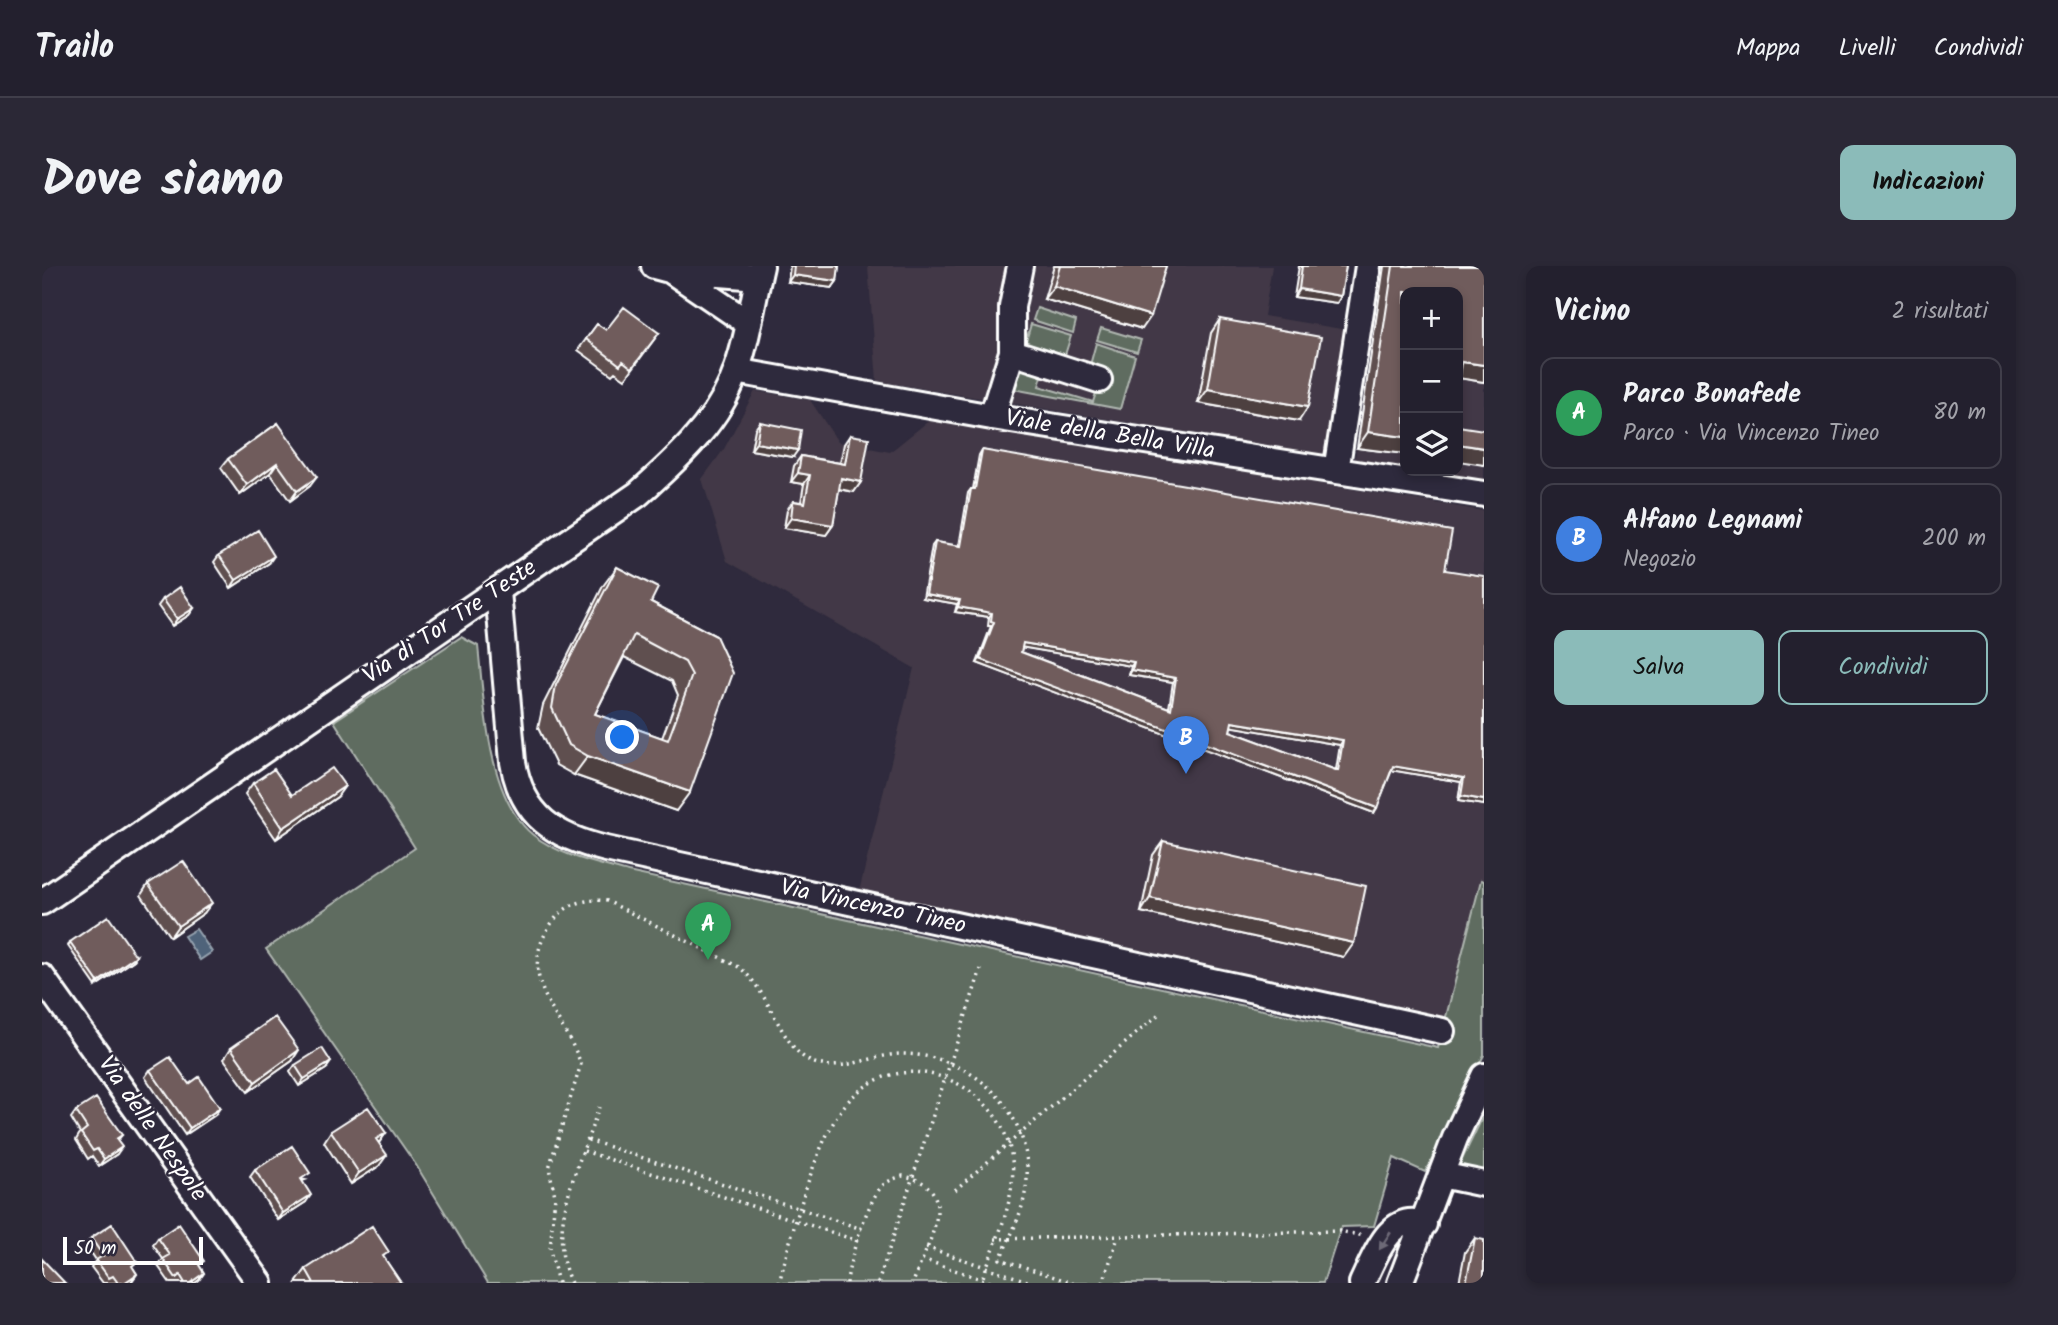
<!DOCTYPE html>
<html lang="it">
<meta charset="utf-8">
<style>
body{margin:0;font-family:Kalam,sans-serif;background:#2b2836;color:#f1f3f6}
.controls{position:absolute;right:21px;top:21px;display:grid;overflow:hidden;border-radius:14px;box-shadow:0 4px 10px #0003}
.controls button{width:63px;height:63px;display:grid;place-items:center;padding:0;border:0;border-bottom:2px solid #403e4a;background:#23202e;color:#f1f3f6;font:35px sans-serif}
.scale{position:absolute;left:21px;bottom:18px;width:140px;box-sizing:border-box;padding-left:7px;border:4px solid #fff;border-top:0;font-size:19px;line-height:24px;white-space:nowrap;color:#fff;-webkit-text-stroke:5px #2f2a3d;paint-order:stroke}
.you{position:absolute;left:581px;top:472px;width:24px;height:24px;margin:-18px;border:5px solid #fff;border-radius:50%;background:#1a73e8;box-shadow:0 0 0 10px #1a73e833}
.badge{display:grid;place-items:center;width:46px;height:46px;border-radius:50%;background:#8bbbb9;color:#fff;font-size:23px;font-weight:700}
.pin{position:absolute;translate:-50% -58px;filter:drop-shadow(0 2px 4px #0008)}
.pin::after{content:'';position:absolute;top:37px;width:24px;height:21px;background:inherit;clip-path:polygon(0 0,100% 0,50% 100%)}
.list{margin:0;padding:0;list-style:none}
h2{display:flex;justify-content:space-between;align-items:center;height:91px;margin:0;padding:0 28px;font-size:30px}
h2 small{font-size:23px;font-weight:400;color:#a3a3aa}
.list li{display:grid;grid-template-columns:46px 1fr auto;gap:21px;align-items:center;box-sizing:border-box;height:112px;margin:0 14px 14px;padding:0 14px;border:2px solid #403e4a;border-radius:14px}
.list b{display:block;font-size:26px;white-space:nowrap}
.list p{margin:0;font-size:23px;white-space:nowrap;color:#a3a3aa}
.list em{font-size:23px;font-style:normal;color:#a3a3aa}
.actions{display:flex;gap:14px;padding:21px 28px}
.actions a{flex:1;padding:16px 0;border:2px solid #8bbbb9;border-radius:14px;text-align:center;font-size:24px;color:#8bbbb9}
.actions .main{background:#8bbbb9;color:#111}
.icon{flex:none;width:38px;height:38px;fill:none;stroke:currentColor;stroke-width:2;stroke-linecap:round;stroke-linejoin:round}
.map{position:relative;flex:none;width:1442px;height:1017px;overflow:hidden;border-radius:14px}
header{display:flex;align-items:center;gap:42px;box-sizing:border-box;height:98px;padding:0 35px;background:#23202e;border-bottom:2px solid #403e4a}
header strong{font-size:33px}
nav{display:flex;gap:38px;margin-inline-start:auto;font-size:24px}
.intro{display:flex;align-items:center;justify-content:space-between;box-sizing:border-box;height:168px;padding:0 42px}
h1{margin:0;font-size:49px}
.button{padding:18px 32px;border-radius:14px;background:#8bbbb9;color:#111;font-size:24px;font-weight:700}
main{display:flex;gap:42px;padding:0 42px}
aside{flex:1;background:#23202e;border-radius:14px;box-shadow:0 4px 10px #0003}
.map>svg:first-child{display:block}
.built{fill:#423946;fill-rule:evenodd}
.green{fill:#5f6c61;stroke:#afb6b0;stroke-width:2}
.water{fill:#4f647a;stroke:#95a2af;stroke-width:2}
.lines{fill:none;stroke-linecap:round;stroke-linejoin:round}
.minor-casing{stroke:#fff;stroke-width:30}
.path{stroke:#fff;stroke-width:3.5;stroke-dasharray:2 5;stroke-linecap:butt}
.minor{stroke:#2f2a3d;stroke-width:24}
.wall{fill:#5f4f4f;stroke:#fff;stroke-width:2;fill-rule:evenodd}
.shaded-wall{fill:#4e4040;stroke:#fff;stroke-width:2}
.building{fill:#6f5c5c;stroke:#fff;stroke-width:2;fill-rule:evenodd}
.oneway{fill:#6d6a77}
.labels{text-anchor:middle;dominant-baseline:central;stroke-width:5;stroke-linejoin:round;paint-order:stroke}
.street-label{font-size:24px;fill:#fff;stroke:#2f2a3d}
</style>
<header>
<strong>Trailo</strong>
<nav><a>Mappa</a><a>Livelli</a><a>Condividi</a></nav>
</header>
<div class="intro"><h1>Dove siamo</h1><a class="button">Indicazioni</a></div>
<main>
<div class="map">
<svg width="1442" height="1017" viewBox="0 0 1442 1017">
<rect width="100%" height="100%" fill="#2f2a3d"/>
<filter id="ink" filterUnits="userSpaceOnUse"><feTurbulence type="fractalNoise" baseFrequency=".0143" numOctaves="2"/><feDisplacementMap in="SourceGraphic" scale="14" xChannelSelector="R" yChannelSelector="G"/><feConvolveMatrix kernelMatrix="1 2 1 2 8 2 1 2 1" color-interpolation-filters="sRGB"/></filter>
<g filter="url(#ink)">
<path class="built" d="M826,0H1230L1222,50L1305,64L1286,190L835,115Z
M1343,0H1442V218L1312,197ZM1363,26H1416V205H1363Z
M713,125L768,134L796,176L848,186L889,153L1442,245V615H1439L1400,765L814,638L872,402L685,295L660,213L682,183Z"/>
<path class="green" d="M995,42L1034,55L1031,67L991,54Z
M989,58L1029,70L1021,95L982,82Z
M1059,62L1099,74L1095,86L1055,74Z
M1054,77L1093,90L1078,143L971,123L972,109L976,110L979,100L1001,107L997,120L1051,136L1055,124L1062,125L1066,110L1047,103Z
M419,371L436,380C442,434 445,532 491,569C518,590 554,597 586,606L1396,782L1439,614L1442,615V789L1383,906L1352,892L1332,960L1299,961L1281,1017H446L374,899L224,683L373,582L292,455Z
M1442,848V908L1416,902Z"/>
<path class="water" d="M154,663L170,686L158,694L142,670Z"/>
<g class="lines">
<defs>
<path id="minor" d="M612,0L627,4L716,11
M631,6L706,57
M970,86L1057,114
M694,105L950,151L1442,228
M950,151L970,86V41L978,0
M1294,205L1326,0
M456,325L471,496C480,551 514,571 564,583L1400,765
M0,636L596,228C632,196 671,161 690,116C705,80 710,38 719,0
M0,711L218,1017
M1399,909L1442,918
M1320,1017C1332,993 1347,945 1382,958
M1358,1017L1413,872L1442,810"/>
</defs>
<use href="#minor" class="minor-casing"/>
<path class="path" d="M546,874L820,963
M542,885L816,975
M913,924L1117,748
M953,973L1297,965L1322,970
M884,981L991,1017
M880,993L951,1017
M516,1017L508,984L513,930L507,902L539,798C521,748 469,711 512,654C525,637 545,632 565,635L697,701C728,725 738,778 766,794C795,810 830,788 860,788C935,788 998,853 983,928C979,950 967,973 958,993L1031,1017
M529,1017C502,963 540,893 557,841
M737,1017C750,968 772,878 803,839C857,773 960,815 970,894C975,934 951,980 939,1017
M805,1017C806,996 826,933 841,919C847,914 854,912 861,910C923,921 884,979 871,1017
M836,1017L939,703
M1061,1017L1076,971"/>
<use href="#minor" class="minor"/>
</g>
<path class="wall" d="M748,0H797L795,15L790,22L746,16Z
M1012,0H1124L1100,63L1002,33Z
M1257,0H1304L1299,30L1295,37L1252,31Z
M1342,0H1442V116L1418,112L1363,188L1315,182Z
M1178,53L1257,155L1156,137L1169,67Z
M555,58L564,64L617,67L583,113L573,106L570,109L536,84Z
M718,156L751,191L709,184L713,163Z
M236,157L268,220L248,235L228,207L198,229L179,202L186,193Z
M808,169L819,216L812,226L797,223L791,259L784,269L742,262L745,244L751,235L759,236L762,218L749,216L752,200L759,190L798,197L802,178Z
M940,184L1403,304L1442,539L1416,535L1419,516L1350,504L1332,547L935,397L949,360H946L947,351L913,346L915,338L881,332L890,280L893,276L917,280L926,227L929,223H931L937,189ZM980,381L1089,400L1087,409L1131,416L1127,442L979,386ZM1189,460L1298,479L1294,504L1188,465Z
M177,289L227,297L189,322L172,296Z
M575,301L609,336L674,370L634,545L532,509L514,499L496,462L501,439L561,320ZM582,391L630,415L636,429L620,472L553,448Z
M121,333L152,342L147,349L130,360L116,340Z
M211,517L250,529L295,531L234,573L203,528Z
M1121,575L1302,691L1099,646L1111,589Z
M106,618L162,647L128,671L99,629Z
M28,676L92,694L54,720L26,680Z
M189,782L250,795L206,826L182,793Z
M253,799L284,803L257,820L248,806Z
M108,804L147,818L173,849L143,869L103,811Z
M34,845L80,869L75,875V888L57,900L50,890L46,893L34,874L38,867L29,852Z
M289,865L344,867L337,877V900L309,918L282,876Z
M213,904L263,914L260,915L264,936L236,954L208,911Z
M49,972L91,1002L95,1008L90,1015L88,1017H61L49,1001L54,994L44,979Z
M116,972L158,1001L162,1007L157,1014L153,1017H128L116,1000L121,993L111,979Z
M1433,972L1442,1017H1417L1423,986Z
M342,992L359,1017H254L264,1003Z"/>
<path class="shaded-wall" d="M751,9L795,15L790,22L746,16Z
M1012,20L1109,50L1100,63L1002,33Z
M1257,23L1299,30L1295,37L1252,31Z
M1420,96L1442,99V116L1416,112Z
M1166,123L1266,141L1257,155L1156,137Z
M1326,166L1363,171V188L1315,182Z
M714,177L756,184L751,191L709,184Z
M1416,178L1442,182V199L1416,195Z
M235,197L228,207L198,229L205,219Z
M756,207L768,209L762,218L749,216Z
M275,211L268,220L248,235L255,225Z
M799,212L819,216L812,226L792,222Z
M749,252L791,259L784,269L742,262Z
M232,290L227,297L189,322L194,314Z
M884,328L918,334L915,338L881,332Z
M916,341L950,347L947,351L913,346Z
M152,342L147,349L130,360L135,353Z
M981,377L1092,396L1089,400L978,381Z
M938,393L1335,542L1332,547L935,397Z
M1090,404L1134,412L1131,416L1087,409Z
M1190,456L1301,474L1298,479L1187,460Z
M546,490L648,526L634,545L532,509Z
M1351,500L1422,512L1419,516L1348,504Z
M303,520L295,531L234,573L241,562Z
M1419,530L1442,534V539L1416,535Z
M1108,632L1312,677L1302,691L1099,646Z
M170,637L162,647L128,671L136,660Z
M94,690L92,694L54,720L56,716Z
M257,784L250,795L206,826L213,816Z
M289,796L284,803L257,820L262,813Z
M178,842L173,849L143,869L148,862Z
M344,867L336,878L334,873Z
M80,881L75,888L57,900L62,893Z
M345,889L337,900L309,918L317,907Z
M269,929L264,936L236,954L241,947Z
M162,1007L157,1014L153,1017H148Z
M95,1008L88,1017H82Z"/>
<path class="building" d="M752,0H797L795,15L751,9Z
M1018,0H1124L1109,50L1012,20Z
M1260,0H1304L1299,30L1257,23Z
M1351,0H1442V99L1420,96L1416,126V26H1363V171L1326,166Z
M582,41L617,67L590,102L581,95L578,99L544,73L555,58L564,64Z
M1178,53L1279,71L1266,141L1166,123Z
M718,156L759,164L756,184L714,177Z
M236,157L275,211L255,225L235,197L205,219L186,193Z
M1416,160L1442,164V182L1416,178Z
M808,169L827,172L819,216L799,212L791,259L749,252L751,235L763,237L768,209L756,207L759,190L803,198Z
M940,184L1410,265L1403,304L1442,310V534L1419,530L1422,512L1351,500L1335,542L938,393L952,356L949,355L950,347L916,341L918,334L884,328L893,276L919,280L929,223H933ZM981,377L1092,396L1090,404L1134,412L1129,443L979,386ZM1190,456L1301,474L1296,505L1188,465Z
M216,264L232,290L194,314L177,289Z
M575,301L616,322L609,336L674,370L691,407L648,526L546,490L527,479L510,442L514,419ZM592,369L643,396L650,409L626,474L553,448Z
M138,321L152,342L135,353L121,333Z
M290,502L303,520L241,562L211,517L232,503L250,529Z
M1121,575L1324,620L1312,677L1108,632Z
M141,595L170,637L136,660L106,618Z
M66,650L94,690L56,716L28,676Z
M233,751L257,784L213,816L189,782Z
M280,782L289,796L262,813L253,799Z
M128,791L147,818L157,811L178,842L148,862L108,804Z
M54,832L80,869L74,873L80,881L62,893L55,883L51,885L39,867L45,862L34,845Z
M326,841L344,867L334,873L345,889L317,907L289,865Z
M250,880L268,907L259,913L269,929L241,947L213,904Z
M70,958L95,996L90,1000L95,1008L82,1017H76L71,1010L67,1012L54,994L61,990L49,972Z
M137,958L162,995L157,999L162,1007L148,1017H143L138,1009L134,1012L121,993L128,989L116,972Z
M330,960L347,986L341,990L359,1017H272L264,1003Z
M1433,972L1442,974V1017H1424Z
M0,993L23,1017H0Z"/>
<defs><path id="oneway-solid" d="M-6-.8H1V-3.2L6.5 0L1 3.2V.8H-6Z" transform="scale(1.75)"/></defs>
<use class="oneway" href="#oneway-solid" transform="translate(1343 975) rotate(123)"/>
</g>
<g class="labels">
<g class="street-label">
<text transform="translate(1068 169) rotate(9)">Viale della Bella Villa</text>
<text transform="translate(408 356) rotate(-34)">Via di Tor Tre Teste</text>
<text transform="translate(831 641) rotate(12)">Via Vincenzo Tineo</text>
<text transform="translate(110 863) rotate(55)">Via delle Nespole</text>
</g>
</g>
</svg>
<div class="controls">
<button>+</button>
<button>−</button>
<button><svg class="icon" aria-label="layers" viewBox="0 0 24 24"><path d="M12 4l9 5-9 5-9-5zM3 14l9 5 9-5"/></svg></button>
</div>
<div class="scale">50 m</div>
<div class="you"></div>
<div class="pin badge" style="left:666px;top:694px;background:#2e9e5b">A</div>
<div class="pin badge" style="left:1144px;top:508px;background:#3f7fe0">B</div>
</div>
<aside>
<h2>Vicino<small>2 risultati</small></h2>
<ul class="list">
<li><span class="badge" style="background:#2e9e5b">A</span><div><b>Parco Bonafede</b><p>Parco · Via Vincenzo Tineo</p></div><em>80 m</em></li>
<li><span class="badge" style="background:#3f7fe0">B</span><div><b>Alfano Legnami</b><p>Negozio</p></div><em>200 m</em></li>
</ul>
<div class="actions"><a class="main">Salva</a><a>Condividi</a></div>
</aside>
</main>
